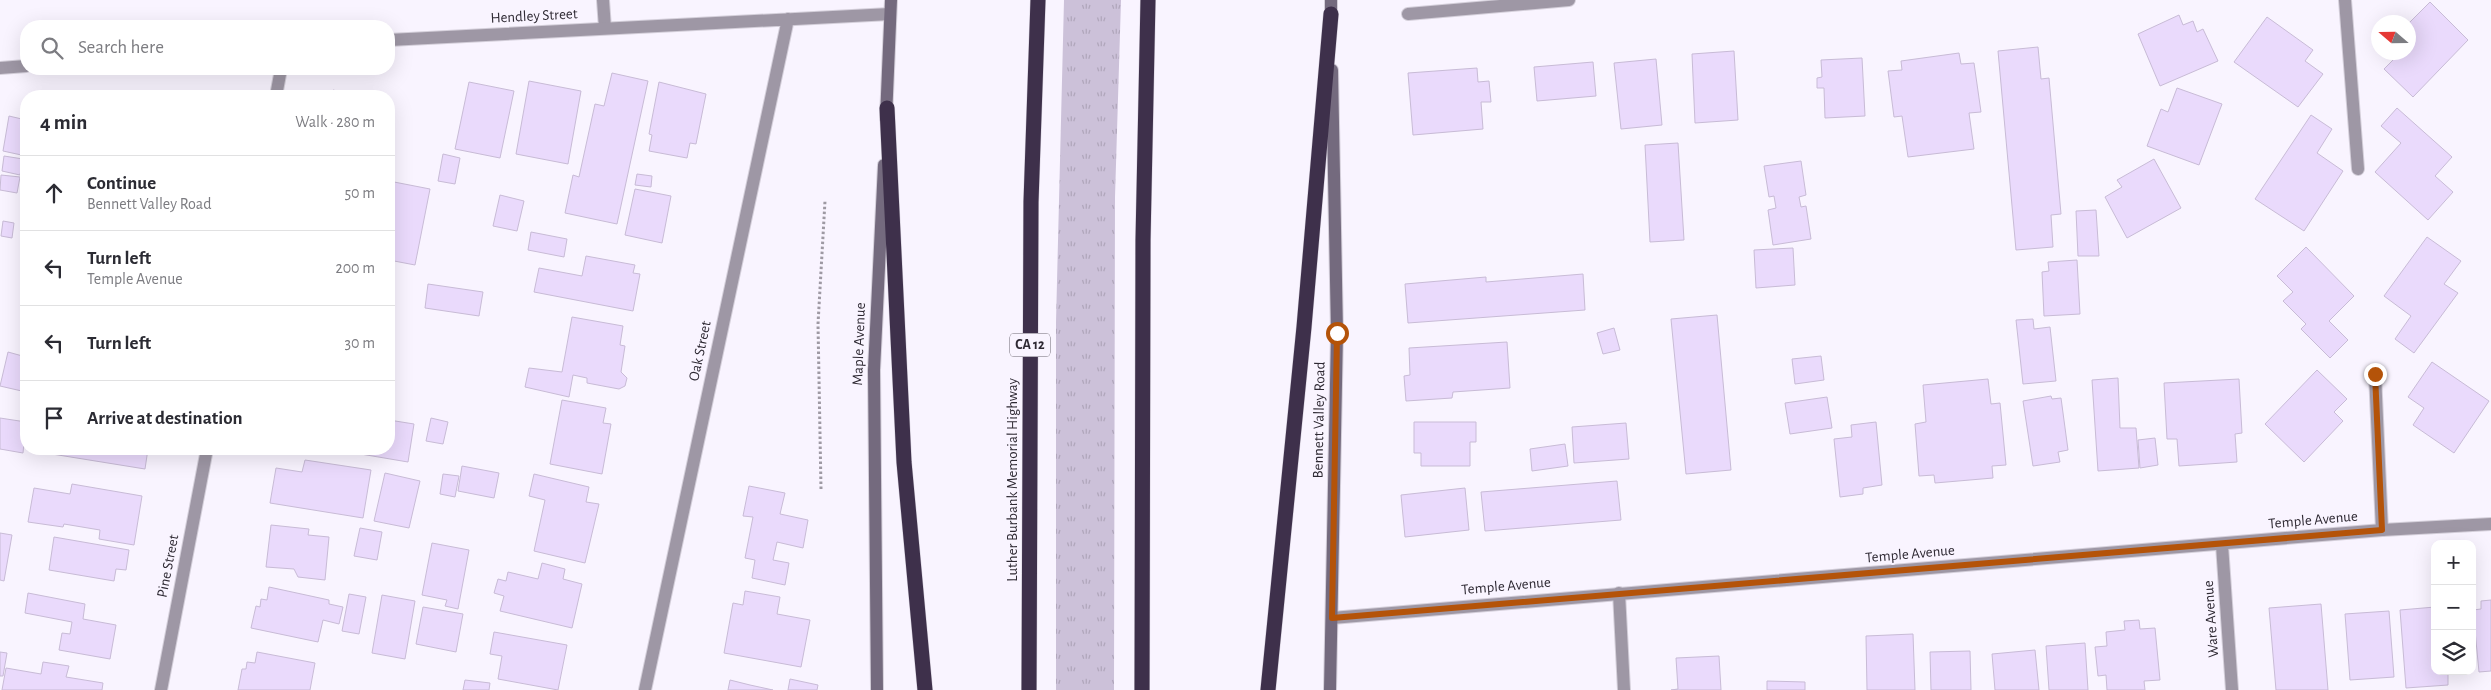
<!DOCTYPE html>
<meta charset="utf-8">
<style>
body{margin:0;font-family:"Alegreya Sans",sans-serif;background:#f7f7f7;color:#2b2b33}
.controls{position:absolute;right:15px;bottom:15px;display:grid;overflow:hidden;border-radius:10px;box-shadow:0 5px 20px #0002}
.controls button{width:45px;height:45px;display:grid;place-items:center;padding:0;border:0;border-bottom:1px solid #e1e1e2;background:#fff;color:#2b2b33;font:25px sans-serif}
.compass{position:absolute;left:2371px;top:15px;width:45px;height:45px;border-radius:50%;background:#fff;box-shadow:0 5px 20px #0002;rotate:290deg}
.stop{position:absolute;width:15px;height:15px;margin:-11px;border:4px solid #b45309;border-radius:50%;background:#fff}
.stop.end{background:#b45309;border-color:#fff;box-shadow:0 1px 5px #0008}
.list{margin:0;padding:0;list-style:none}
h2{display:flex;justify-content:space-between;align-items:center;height:65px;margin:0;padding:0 20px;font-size:21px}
h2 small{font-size:16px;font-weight:400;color:#7c7c81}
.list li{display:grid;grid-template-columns:32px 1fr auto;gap:15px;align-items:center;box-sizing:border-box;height:75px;padding:0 20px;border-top:1px solid #e1e1e2}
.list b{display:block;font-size:19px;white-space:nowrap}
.list p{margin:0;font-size:16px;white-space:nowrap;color:#7c7c81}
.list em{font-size:16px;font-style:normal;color:#7c7c81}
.icon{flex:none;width:28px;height:28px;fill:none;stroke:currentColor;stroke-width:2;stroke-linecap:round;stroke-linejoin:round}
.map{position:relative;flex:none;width:2491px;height:690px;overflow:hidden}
.search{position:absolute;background:#fff;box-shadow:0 5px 20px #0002;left:20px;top:20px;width:375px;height:55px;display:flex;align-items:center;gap:12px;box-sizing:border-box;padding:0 18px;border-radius:20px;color:#7c7c81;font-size:19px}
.panel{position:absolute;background:#fff;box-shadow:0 5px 20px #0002;left:20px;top:90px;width:375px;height:365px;border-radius:20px}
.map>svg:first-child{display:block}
.grass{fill:url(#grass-tufts)}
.building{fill:#eadafc;stroke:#c8bbd6}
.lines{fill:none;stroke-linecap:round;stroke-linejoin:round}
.service-casing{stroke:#d4cfda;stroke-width:14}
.minor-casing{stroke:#d4cfda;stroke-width:14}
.secondary-casing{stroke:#d4cfda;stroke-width:14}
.motorway-casing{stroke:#d4cfda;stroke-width:16}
.path{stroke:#9e99a3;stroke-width:3;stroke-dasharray:2.5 2.5;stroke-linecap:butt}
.service{stroke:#9e97a5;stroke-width:12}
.minor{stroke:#9e97a5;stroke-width:12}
.secondary{stroke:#746a7e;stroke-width:12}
.motorway{stroke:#3e304b;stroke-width:15}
.route{stroke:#b45309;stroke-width:6}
.labels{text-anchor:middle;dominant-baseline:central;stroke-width:4;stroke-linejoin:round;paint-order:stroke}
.shield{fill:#f9f4ff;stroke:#6b6670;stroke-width:1}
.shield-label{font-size:14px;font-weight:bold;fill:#2e2933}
.street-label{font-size:15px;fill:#2e2933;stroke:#f9f4ff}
</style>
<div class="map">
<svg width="2491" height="690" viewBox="0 0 2491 690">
<defs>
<pattern id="grass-tufts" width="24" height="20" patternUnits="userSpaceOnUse" patternTransform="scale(1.25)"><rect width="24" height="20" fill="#ccc1d9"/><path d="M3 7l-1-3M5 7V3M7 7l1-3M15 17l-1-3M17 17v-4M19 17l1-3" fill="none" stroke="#b0a6bb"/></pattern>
</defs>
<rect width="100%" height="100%" fill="#f9f4ff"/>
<path class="grass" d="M1064,0H1121L1115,197L1114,690H1056V322Z"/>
<path class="building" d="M2430,2L2468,40L2413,97L2384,69L2401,52H2408V24Z
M2179,15L2183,25L2193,21L2197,32L2203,29L2218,61L2160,86L2138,34Z
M2267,17L2313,50L2305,61L2323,74L2298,107L2234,62Z
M2038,47L2041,79L2049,78L2061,214L2051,215L2053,247L2016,250L1998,51Z
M1734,51L1738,120L1695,123L1692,54Z
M1959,53L1961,64L1974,63L1981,112L1969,113L1974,149L1908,157L1902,116L1894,117L1888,71L1902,70L1901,61Z
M1862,58L1865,116L1825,118L1824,88H1817V78L1822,77L1821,60Z
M1656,59L1662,125L1621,129L1614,63Z
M1593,62L1596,96L1537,101L1534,67Z
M1477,68L1478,82L1489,81L1491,102H1481L1483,129L1413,135L1408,73Z
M612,73L648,81L617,224L565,213L573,175L579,177L595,104L604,106Z
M529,81L581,91L568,164L516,154Z
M469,82L514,91L500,158L455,149Z
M659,82L706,94L696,144L690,143L687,158L649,151L652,135L649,134Z
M2177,88L2222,104L2199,165L2147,146L2161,109L2168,112Z
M333,90L356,96H331Z
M177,91L222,95V96H177Z
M2397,108L2452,157L2435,176L2453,192L2428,220L2375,172L2401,143L2381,126Z
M2311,115L2332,129L2317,153L2343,171L2304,231L2255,199Z
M9,116L26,120V156L3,151Z
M1678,143L1684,240L1650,242L1645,145Z
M443,154L460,158L455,184L438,181Z
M4,156L23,159L20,175L2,171Z
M2154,159L2181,208L2127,238L2105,197L2122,187L2117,180Z
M1801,161L1806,195L1799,197L1801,207L1806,206L1811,239L1773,245L1768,210L1776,208L1774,196L1769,197L1764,166Z
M637,174L652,176L651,187L635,185Z
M1,175L20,177L17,193L0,190Z
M389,181L430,189L415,265L389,260Z
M635,189L671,196L662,243L625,235Z
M500,195L524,201L517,231L493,226Z
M2096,210L2099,256H2078L2076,211Z
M3,221L14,223L12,238L1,236Z
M531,232L567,239L564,257L528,250Z
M2427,237L2461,261L2444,284L2458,293L2414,353L2395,339L2411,316L2384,296Z
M2306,247L2354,296L2329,321L2348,340L2330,358L2301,329L2306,324L2283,301L2293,292L2277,276Z
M1793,248L1795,285L1756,288L1754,250Z
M586,256L635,265L633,273L640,274L633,311L534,292L539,268L582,276Z
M2077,260L2080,314L2044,316L2042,272L2049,271L2048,262Z
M1583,274L1585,310L1408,323L1405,284L1486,277V282Z
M428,284L483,292L479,316L425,308Z
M1717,315L1731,470L1686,474L1671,319Z
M572,317L623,326L620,345L625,346L621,372L627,378L625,386L619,389L587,383V378L573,375L569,397L525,387L529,368L562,372Z
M2033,319L2034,329L2050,327L2056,381L2023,384L2016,320Z
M1614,328L1620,350L1603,354L1597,333Z
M1507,342L1510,388L1453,392L1452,398L1406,401L1404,376L1410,375L1409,348Z
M8,352L26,357V392L0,386Z
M1821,356L1824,380L1795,384L1792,359Z
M2432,362L2489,401L2454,453L2413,425L2424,408L2408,397Z
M2317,370L2347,399L2334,412L2343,421L2304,462L2265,424Z
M2118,378L2120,428H2136L2139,468L2098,471L2092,380Z
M1988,379L1991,404L2000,403L2006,465L1992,466L1993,478L1935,483L1934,475L1919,476L1915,424L1926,422L1923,385Z
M2239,379L2242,433L2235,434L2237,462L2179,466L2177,439H2167L2164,383Z
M2051,396L2052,399L2061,398L2068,450L2058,452L2060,462L2033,466L2023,401Z
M1827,397L1832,428L1790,434L1785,403Z
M562,400L606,408L603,423L611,424L602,474L550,464Z
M0,418L26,422L23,453L0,449Z
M431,418L448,422L443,444L426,441Z
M389,420L414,424L408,462L331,449H389Z
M1414,422H1476V442H1470V466H1421V453H1414Z
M1876,422L1882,485L1863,488V494L1840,497L1834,439L1852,437L1851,425Z
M1626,423L1629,459L1574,463L1572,427Z
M2155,438L2158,465L2140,468L2138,440Z
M1565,444L1568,466L1532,471L1530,449Z
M52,449H148L145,469L52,454Z
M305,460L371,470L363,518L270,503L276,468L302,472Z
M462,466L499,473L494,498L458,491Z
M385,473L420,481L409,528L374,521Z
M443,474L459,476L455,497L440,494Z
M534,474L589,487L586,502L599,504L585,563L534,551L545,500L529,496Z
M1617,481L1621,520L1485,531L1481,492Z
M72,484L142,496L134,545L99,539L100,530L64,524L63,527L28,522L34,488L70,494Z
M749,486L785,493L780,514L808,520L803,548L777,542L773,560L789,563L785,585L752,578L755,560L745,558L753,517L743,516Z
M1465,488L1469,530L1405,537L1401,495Z
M271,525L309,529L308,535L329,537L325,580L298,577L294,569L266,567Z
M360,528L382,532L377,560L354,556Z
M0,533L12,535L4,581L0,580Z
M54,537L129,550L126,570L116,569L114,581L49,570Z
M432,543L469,550L458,609L445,606L447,600L422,595Z
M542,563L565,569L563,579L582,584L572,628L500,611L504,596L494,593L498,579L506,581L508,572L538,579Z
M269,587L329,600V604L343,607L339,624L323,620L318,642L251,628L256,606L260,607L261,599L267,600Z
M745,591L780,597L777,614L810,620L801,667L724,653L733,603L743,605Z
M28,593L85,604L83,619L116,625L110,659L59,650L62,633L70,634L72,622L25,613Z
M349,594L366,597L359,634L342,631Z
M382,595L415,601L405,659L372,653Z
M2491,600V671L2479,672L2473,610L2481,609V601Z
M2321,604L2328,690H2276L2269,608Z
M423,607L463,614L456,652L416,644Z
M2435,607V671H2448V685L2406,688L2400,610Z
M2389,611L2394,677L2350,680L2345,614Z
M2139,620L2140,629L2155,628L2160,680L2144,681L2145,690H2107L2106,675L2098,676L2095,647L2107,646L2106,632L2125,630L2124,621Z
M494,632L567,645L558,690L498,679L502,656L490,654Z
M1913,634L1915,690H1867L1866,636Z
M2085,643L2088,690H2049L2046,646Z
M2035,650L2039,690H1995L1992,654Z
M1970,651L1971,690H1931L1930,652Z
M0,652L7,653L3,676H0Z
M257,652L315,663L310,690H238L242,669H246L247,662L255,663Z
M1719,656L1721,690H1671L1678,689L1676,658Z
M43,662L69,666L66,677L103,683L102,690H2L6,668L41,674Z
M790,679L818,685L817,690H788Z
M465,680L490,683L489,690H463Z
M730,680L750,685L773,690H728Z
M1767,681L1805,682V690H1767Z"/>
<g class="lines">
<defs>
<path id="service" d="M603,0L605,28
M2345,0L2358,169
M2375,374L2382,530
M1619,593L1624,690"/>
<path id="minor" d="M1408,14L1569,0
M389,40L890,14
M0,68L26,66
M276,96L281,69
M2222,545L2232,690
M1332,618L2382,530L2491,524
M161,690L207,449
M645,690L788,19"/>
<path id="secondary" d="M1331,22V0
M886,118L891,0
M877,690L874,370L884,165
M1330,690L1337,333L1332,70"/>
<path id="motorway" d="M887,108L904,462L925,690
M1029,690L1031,202L1038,0
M1142,690L1143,240L1148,0
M1268,690L1304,327L1331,14"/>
</defs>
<use href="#service" class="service-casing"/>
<use href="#minor" class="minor-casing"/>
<use href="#secondary" class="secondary-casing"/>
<use href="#motorway" class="motorway-casing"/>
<path class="path" d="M821,489L818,324L825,201"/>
<use href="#service" class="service"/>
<use href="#minor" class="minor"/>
<use href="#secondary" class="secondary"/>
<use href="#motorway" class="motorway"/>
</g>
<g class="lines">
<path class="route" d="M1337,333L1332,618L2382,530L2375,374"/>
</g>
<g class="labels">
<rect class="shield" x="1010" y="333.5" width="40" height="23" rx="4"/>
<g class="shield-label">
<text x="1030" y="345">CA 12</text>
</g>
<g class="street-label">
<text transform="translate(534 16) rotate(-3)">Hendley Street</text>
<text transform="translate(859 344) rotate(-88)">Maple Avenue</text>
<text transform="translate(700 351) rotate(-78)">Oak Street</text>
<text transform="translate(1319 420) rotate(-89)">Bennett Valley Road</text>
<text transform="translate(1012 480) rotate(-90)">Luther Burbank Memorial Highway</text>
<text transform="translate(2313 520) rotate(-5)">Temple Avenue</text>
<text transform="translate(1910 554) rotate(-5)">Temple Avenue</text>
<text transform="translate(168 566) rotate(-79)">Pine Street</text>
<text transform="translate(1506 586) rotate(-5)">Temple Avenue</text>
<text transform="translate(2211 619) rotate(-94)">Ware Avenue</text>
</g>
</g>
</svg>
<div class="controls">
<button>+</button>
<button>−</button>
<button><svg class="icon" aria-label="layers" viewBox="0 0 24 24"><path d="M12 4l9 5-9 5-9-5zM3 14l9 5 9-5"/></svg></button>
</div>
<svg class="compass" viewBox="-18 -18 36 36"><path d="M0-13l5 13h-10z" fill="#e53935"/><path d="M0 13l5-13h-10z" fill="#7c7c81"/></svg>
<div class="stop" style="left:1337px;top:333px"></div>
<div class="stop end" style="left:2375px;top:374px"></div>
<div class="search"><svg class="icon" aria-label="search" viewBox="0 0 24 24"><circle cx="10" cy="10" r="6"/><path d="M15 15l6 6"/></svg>Search here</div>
<section class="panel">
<h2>4 min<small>Walk · 280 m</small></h2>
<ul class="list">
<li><svg class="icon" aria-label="ahead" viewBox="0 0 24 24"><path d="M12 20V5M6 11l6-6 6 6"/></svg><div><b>Continue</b><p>Bennett Valley Road</p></div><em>50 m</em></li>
<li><svg class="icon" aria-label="left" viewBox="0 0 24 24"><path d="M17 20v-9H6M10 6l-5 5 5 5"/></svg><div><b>Turn left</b><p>Temple Avenue</p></div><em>200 m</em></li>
<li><svg class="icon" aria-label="left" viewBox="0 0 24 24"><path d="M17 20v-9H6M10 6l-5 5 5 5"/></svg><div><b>Turn left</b></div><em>30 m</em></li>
<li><svg class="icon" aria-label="arrive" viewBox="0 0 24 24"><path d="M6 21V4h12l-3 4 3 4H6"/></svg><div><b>Arrive at destination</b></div></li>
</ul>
</section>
</div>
